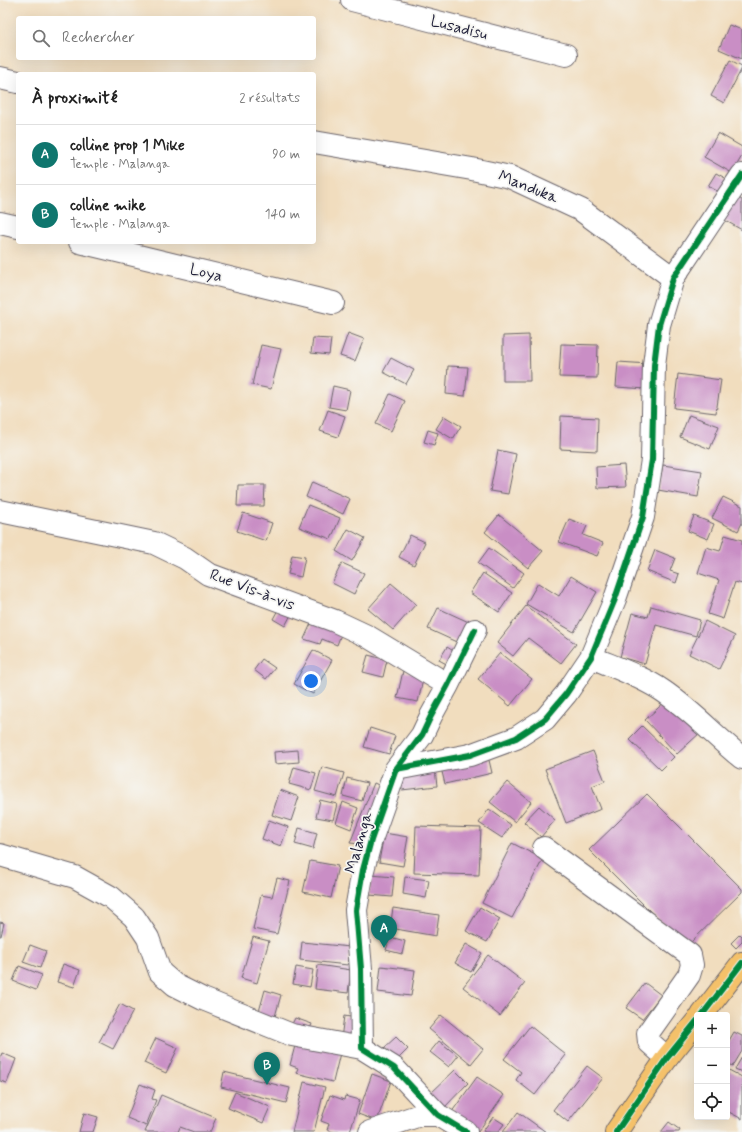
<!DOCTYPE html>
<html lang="fr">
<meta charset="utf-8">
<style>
body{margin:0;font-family:Mynerve,sans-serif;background:#f2f2f2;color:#222}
.controls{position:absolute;right:12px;bottom:12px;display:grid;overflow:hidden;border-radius:4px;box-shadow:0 4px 16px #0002}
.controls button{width:36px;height:36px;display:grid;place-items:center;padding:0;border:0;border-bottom:1px solid #e0e0e0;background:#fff;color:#222;font:20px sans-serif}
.you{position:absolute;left:311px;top:681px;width:14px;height:14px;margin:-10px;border:3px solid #fff;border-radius:50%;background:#1a73e8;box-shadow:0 0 0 6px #1a73e833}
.badge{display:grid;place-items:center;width:26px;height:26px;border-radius:50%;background:#0f766e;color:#fff;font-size:13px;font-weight:700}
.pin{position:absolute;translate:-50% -33px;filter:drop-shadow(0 1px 2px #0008)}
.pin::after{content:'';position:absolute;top:21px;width:14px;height:12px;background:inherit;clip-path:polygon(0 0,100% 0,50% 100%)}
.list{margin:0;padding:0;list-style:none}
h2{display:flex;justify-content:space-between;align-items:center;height:52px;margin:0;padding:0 16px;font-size:17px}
h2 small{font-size:13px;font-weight:400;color:#767676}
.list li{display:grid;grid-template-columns:26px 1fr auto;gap:12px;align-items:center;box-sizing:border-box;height:60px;padding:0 16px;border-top:1px solid #e0e0e0}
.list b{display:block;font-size:15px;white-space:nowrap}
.list p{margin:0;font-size:13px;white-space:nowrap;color:#767676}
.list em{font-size:13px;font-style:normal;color:#767676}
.icon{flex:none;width:22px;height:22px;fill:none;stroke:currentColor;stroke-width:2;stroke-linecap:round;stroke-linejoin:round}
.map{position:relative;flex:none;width:742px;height:1132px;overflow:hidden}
.search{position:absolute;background:#fff;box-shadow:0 4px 16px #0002;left:16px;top:16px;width:300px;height:44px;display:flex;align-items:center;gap:10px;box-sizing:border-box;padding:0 14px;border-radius:4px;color:#767676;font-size:15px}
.panel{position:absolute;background:#fff;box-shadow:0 4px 16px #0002;left:16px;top:72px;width:300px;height:172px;border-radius:4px}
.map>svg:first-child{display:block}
.building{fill:#c98ec5}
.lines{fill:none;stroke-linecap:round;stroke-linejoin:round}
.minor-casing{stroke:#6a6369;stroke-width:24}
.highway-casing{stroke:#6a6369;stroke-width:24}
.minor{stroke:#fff;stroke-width:22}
.highway{stroke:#f4c16a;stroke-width:22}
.cycleway-casing{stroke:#f6f6f2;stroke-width:8}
.cycleway{stroke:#00873e;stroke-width:6}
.labels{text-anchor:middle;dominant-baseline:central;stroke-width:3.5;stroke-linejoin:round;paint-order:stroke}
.street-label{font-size:16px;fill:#22223b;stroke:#f6f6f2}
</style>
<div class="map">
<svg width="742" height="1132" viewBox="0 0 742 1132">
<rect width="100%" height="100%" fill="#f6f6f2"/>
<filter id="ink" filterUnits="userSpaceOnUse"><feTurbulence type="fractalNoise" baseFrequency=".025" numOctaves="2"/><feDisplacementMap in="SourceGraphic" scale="8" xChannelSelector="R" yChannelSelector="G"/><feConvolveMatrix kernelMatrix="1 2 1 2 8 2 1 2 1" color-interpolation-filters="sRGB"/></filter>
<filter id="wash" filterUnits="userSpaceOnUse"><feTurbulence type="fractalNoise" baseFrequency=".012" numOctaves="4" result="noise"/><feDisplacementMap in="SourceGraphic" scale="16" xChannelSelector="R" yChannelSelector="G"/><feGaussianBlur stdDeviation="0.9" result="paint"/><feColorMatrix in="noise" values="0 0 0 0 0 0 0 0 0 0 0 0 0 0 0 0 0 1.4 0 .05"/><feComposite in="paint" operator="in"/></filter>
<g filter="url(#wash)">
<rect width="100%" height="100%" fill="#f1ddbe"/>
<g id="blocks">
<path class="building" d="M729,25L742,30V59L719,49Z
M730,60L742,66V68L724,103L711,96Z
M718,133L742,147V156L732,173L704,157Z
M716,173L727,179L719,192L708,186Z
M732,194L742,200V230L719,217Z
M348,333L364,339L355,361L340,356Z
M529,335L530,381H503V336Z
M313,338L331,339L329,355L311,353Z
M561,344L598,345L597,378L559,377Z
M261,345L281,349L271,389L252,385Z
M391,358L414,370L406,384L383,372Z
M618,362L649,364L647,389L616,387Z
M448,366L468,367L465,396L446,394Z
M678,374L721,380L716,413L674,408Z
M333,386L350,390L346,410L329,407Z
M390,394L405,401L391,431L376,424Z
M328,410L345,416L338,437L320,431Z
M689,415L719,426L710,449L680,437Z
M444,416L461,426L453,439L436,429Z
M561,416L598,418L597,451L560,449Z
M428,430L438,433L434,445L424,442Z
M498,450L516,454L508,494L490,491Z
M624,465L626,487L597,488L596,467Z
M663,465L702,471L698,497L658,490Z
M312,482L350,499L343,514L306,497Z
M238,485H265L264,506H237Z
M723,497L742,506V523L738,531L712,518Z
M308,505L340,518L331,539L299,527Z
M243,513L272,523L266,541L237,531Z
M499,515L543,551L528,568L485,532Z
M694,516L714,524L708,539L688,531Z
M569,519L587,526L583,535L603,543L597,556L559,542Z
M348,529L365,538L352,561L336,551Z
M410,535L425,542L414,565L399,557Z
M725,535L742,540V584L735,582L723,619L708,614L719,580L698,573L706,547L720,551Z
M489,548L524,573L513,588L478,563Z
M655,550L675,558L670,571L679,574L676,583L647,571Z
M292,555L305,557L301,577L288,574Z
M342,563L364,573L354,594L332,583Z
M483,573L512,593L499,612L470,593Z
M571,576L597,592L574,632L526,604L538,583L559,596Z
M391,583L416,604L393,630L368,609Z
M280,606L292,613L285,626L273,619Z
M526,606L576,644L561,663L528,638L513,656L497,643Z
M651,606L700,620L696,636L656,625L645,664L620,657L632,613L648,617Z
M438,608L473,624L463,645L428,629Z
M314,617L343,629L337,645L322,639L320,644L304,639Z
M705,621L735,636L719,669L689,654Z
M447,647L460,655L452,667L439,660Z
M313,650L332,660L313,694L294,684Z
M500,653L532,679L510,706L478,679Z
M368,655L387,660L383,677L363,672Z
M262,659L275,668L266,679L254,670Z
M403,671L424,675L418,702L397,698Z
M669,698L701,732L677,754L645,720Z
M642,726L674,757L661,770L629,739Z
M370,728L395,736L389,754L364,747Z
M298,750L299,762L275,764L274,752Z
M593,751L605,781L592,786L601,809L566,823L545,769Z
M488,756L492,773L445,784L441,768Z
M294,767L316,773L311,790L289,784Z
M322,767L344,773L337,797L315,791Z
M435,769L437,786L402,790L400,773Z
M347,778L367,783L362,801L343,796Z
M507,782L531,802L515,822L490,802Z
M374,783L383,787L360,844L350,843Z
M280,790L299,797L291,821L272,815Z
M647,794L742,889V892L686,947L589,850Z
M320,800L337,804L333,820L316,817Z
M343,802L358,808L351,829L336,823Z
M539,806L555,820L541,837L524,822Z
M489,809L511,825L502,838L479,823Z
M269,820L288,827L281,846L262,839Z
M416,826L481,828L479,875L414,873Z
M299,828L317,833L313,849L295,844Z
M384,833L408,837L403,866L379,862Z
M512,843L543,859L512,918L482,903Z
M310,861L338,866L331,898L303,892Z
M371,875L394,877L392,897L369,895Z
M405,877L429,880L426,898L403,894Z
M277,878L290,881L277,934L253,929L261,895L272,897Z
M480,907L500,919L487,942L466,931Z
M393,908L439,915L436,936L390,928Z
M0,922L4,923L1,936H0Z
M740,934L742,936V942L736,948L731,943Z
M253,937L269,941L257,983L241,978Z
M390,937L405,941L402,954L386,950Z
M302,942L350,947L348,965L300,960Z
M466,944L482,953L471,972L455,963Z
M30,945L46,951L40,968L23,962Z
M488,955L525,983L500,1016L463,987Z
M63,964L80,970L74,987L57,982Z
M318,965L351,970L348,993L315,989Z
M19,966L42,975L36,990L13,981Z
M381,966L415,970L411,996L378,992Z
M296,967L313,970L310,987L293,984Z
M645,983L661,995L642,1019L626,1008Z
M265,990L281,995L274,1020L258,1015Z
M120,1004L133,1011L113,1049L99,1042Z
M441,1015L483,1049L471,1064L429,1029Z
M344,1016L357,1018L353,1041L341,1039Z
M295,1018L312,1024L308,1033L291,1026Z
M530,1026L566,1055L535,1095L516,1080L521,1072L504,1059Z
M734,1032L742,1036V1051L733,1066L727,1063V1044Z
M396,1037L408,1049L396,1061L384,1048Z
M156,1038L178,1048L166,1073L144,1063Z
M297,1038L341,1049L333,1082L296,1073L298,1068L290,1065Z
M439,1041L458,1056L449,1067L430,1052Z
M2,1053L16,1059L7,1083L0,1081V1058Z
M742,1057V1072L735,1069Z
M587,1066L603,1078L568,1122L553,1110Z
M727,1069L742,1077V1119L727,1111Z
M455,1070L468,1083L443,1109L429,1095Z
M224,1072L290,1088L286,1103L221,1087Z
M372,1074L391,1081L377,1121L358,1114Z
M477,1077L504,1095L478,1132L451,1113Z
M304,1082L325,1087L314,1132H292Z
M140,1084L155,1090L152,1099L156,1100L146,1126L127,1118Z
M235,1092L270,1107L263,1123L228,1108Z
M161,1095L216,1118L210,1132H194L180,1127L178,1132H145Z
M330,1095L344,1100L345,1096L360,1100L350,1132H333L327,1130L329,1124L321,1121Z
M518,1112L546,1132H503Z
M84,1113L98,1117L93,1132H79Z
M493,1117L504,1124L498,1132H485L483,1131Z
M669,1122L680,1130L679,1132H661Z"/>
</g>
</g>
<g filter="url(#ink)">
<use href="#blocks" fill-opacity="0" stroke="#6a6369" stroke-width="1"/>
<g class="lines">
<defs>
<path id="minor" d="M352,0L566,55
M0,78L18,82
M314,142L472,169L510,177L581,210L673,278
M0,223L18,227
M80,242L333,303
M0,511L154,543L185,558L208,574L335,621L367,636L448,685
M591,657C614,667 641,676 663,691C691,710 715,736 742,758
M396,769L470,755L516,738L545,719L566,694L591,657L615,599L643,517L652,460L654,365L659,325L673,278L742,175
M544,848L690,955L692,965L689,975L648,1033L649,1042L667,1058
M0,855L75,877L111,897L134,917L148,938L160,972L175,985L203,999L292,1035L362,1048
M370,1132L420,1115H438
M466,1132L438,1115L394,1068L362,1048L361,969L356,910L363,870L371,840L396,769L422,735L431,716L448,685L475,630"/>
<path id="highway" d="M702,1015L742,963
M616,1132L667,1058L697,1021"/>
</defs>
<use href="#minor" class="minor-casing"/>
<use href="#highway" class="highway-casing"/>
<use href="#minor" class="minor"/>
<use href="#highway" class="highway"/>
<defs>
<path id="cycleway" d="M396,769L470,755L516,738L545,719L566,694L591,657L615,599L643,517L652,460L654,365L659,325L673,278L742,175
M702,1015L742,963
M466,1132L438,1115L394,1068L362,1048L361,969L356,910L363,870L371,840L396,769L422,735L431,716L448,685L475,630
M616,1132L667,1058L697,1021"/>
</defs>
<use href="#cycleway" class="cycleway-casing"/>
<use href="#cycleway" class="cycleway"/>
</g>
</g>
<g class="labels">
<g class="street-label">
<text transform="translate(459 28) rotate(14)">Lusadisu</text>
<text transform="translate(528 187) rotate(22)">Manduka</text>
<text transform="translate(206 273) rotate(14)">Loya</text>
<text transform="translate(252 590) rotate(21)">Rue Vis-à-vis</text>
<text transform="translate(359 843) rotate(-74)">Malanga</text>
</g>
</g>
</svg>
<div class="controls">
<button>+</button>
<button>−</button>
<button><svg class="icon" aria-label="locate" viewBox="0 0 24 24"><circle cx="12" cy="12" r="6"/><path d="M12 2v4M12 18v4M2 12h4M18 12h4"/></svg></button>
</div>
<div class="you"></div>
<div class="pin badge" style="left:384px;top:948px">A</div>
<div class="pin badge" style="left:267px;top:1085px">B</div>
<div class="search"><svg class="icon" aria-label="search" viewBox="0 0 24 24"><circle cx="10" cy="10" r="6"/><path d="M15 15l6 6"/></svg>Rechercher</div>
<section class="panel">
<h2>À proximité<small>2 résultats</small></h2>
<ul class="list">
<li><span class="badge">A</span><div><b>colline prop 1 Mike</b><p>Temple · Malanga</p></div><em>90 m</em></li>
<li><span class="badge">B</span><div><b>colline mike</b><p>Temple · Malanga</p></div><em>140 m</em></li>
</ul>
</section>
</div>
